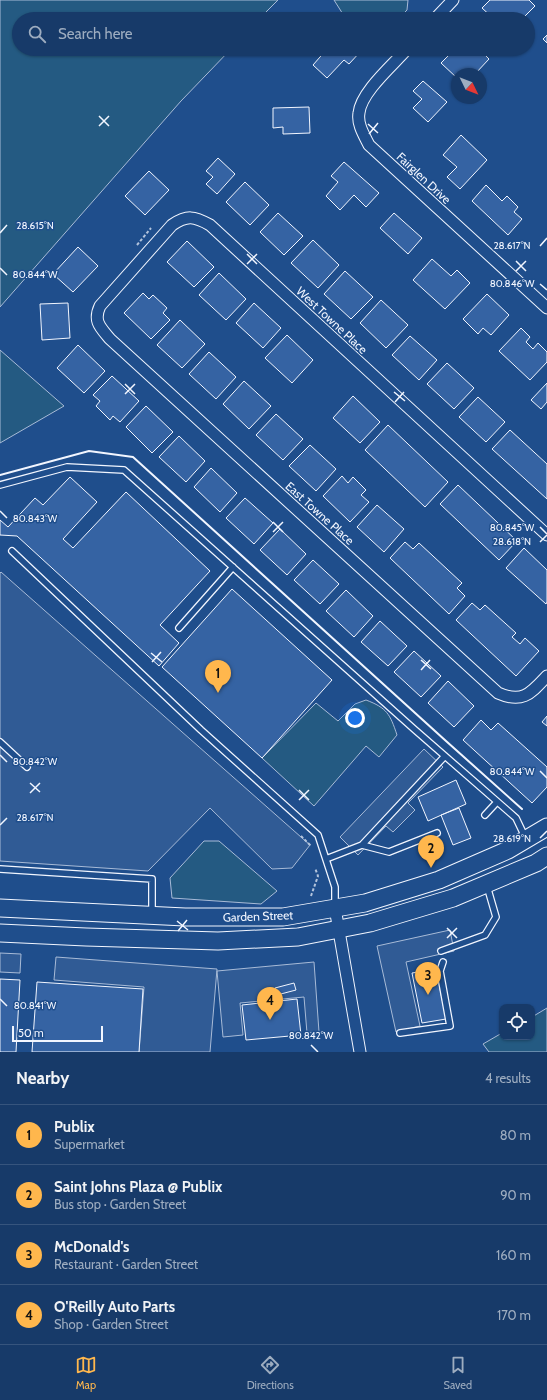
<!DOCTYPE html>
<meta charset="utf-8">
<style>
body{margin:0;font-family:Cabin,sans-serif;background:#20416f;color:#f1f3f6}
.controls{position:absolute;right:12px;bottom:12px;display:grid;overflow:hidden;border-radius:8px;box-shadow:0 1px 3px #0004}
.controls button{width:36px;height:36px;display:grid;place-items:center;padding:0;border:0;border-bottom:1px solid #36547d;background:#173a69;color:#f1f3f6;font:20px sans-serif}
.compass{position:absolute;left:451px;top:68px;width:36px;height:36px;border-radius:50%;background:#173a69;box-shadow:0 1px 3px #0004;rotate:133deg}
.scale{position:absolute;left:12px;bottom:10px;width:91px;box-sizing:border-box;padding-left:4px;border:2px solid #f2f6ff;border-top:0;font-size:11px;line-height:14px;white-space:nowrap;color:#f2f6ff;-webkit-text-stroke:3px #1f4e8c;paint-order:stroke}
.you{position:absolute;left:355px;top:718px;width:14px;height:14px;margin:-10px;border:3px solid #fff;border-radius:50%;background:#1a73e8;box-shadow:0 0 0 6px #1a73e833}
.badge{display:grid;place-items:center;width:26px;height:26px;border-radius:50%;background:#ffb74d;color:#111;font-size:13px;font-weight:700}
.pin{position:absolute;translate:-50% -33px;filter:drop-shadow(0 1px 2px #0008)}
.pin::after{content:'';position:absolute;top:21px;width:14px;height:12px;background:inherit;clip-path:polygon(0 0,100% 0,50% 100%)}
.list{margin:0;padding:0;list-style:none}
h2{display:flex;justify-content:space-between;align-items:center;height:52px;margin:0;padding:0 16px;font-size:17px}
h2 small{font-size:13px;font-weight:400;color:#9eadc0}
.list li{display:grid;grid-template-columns:26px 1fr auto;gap:12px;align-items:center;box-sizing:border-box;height:60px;padding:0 16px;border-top:1px solid #36547d}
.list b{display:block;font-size:15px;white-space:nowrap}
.list p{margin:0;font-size:13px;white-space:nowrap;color:#9eadc0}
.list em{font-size:13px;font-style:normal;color:#9eadc0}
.icon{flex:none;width:22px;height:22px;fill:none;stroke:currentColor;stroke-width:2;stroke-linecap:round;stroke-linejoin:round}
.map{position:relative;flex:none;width:547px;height:1052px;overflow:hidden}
.search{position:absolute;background:#173a69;box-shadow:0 1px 3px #0004;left:12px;right:12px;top:12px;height:44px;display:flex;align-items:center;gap:10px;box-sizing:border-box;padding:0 14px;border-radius:22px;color:#9eadc0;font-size:15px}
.sheet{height:292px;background:#173a69}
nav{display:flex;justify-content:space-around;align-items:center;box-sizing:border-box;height:56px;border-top:1px solid #36547d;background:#173a69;font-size:11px;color:#9eadc0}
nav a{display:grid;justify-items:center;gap:2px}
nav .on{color:#ffb74d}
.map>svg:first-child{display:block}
.green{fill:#245a82;stroke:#a8bbd7}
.parking{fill:#305b95;stroke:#a8bbd7}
.building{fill:#3563a3;stroke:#f2f6ff}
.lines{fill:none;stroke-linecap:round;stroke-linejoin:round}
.service-casing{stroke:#f2f6ff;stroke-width:8}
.minor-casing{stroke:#f2f6ff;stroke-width:13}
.primary-casing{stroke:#f2f6ff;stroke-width:19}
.path{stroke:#b3c4dc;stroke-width:2;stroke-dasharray:3 2;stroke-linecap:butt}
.service{stroke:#1f4e8c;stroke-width:5.5}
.minor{stroke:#1f4e8c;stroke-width:11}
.primary{stroke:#1f4e8c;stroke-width:17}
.wall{stroke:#f2f6ff;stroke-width:2}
.ticks{fill:none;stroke:#f2f6ff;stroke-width:1.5}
.labels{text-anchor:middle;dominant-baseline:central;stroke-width:3;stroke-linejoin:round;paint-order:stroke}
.street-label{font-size:12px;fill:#f2f6ff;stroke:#1f4e8c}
.ticks-label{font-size:10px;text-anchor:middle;fill:#f2f6ff;stroke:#1f4e8c;stroke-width:3;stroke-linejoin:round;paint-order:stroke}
</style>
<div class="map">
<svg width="547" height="1052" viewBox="0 0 547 1052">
<rect width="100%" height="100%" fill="#1f4e8c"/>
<path class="green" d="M0,0H278L259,19H19V49H231L181,101L0,307Z
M334,0H408L407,10L398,19H346Z
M0,350L64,406L0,443Z
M366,700C387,708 390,714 397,735L379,757L366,746L314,806L262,758L316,703L338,721L355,704Z
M204,841H219L277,891L261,904L172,898L170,878Z
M547,1008V1052H489L483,1044L502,1033V1037H532V1017Z"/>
<path class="parking" d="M1,572L310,845L292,868L272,869L210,808L148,871L0,861V573Z
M424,749L443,767L408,803L415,810L393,832L386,826L358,855L340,837Z
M450,930L454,951L406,962L420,1026L396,1032L377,946Z
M0,953L21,954L20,973L0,972Z
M56,957L217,969L210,1052H139L144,987L54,980Z
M314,962L319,1032L307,1033L304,997L240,1003L243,1035L223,1037L217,971Z"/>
<path class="building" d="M490,0H529L535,6L522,19H508L502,14L498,19H494L482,8Z
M547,35V43L543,39Z
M327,49H359L361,51L349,64L344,60L327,78L313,65Z
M455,49H479L489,59L475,74H457V78L441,63Z
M423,81L447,102L428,122L413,108L422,99L413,91Z
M309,107L310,133L283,134V127L273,128V108Z
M461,135L487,160L460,189L447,177L457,167L443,155Z
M218,158L235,174L217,194L206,184L213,177L206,171Z
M344,162L379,193L366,207L354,195L340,210L326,196L338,182L331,176Z
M149,171L169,190L145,215L125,196Z
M245,182L269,205L250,225L226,202Z
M486,185L502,201L507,196L518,207L514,212L522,219L508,235L472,201Z
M278,213L303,236L284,255L260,232Z
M394,213L422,238L408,254L380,228Z
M313,240L339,265L318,288L291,263Z
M187,241L214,267L194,287L167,262Z
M78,247L98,266L73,292L53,274Z
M432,259L451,276L457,270L470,283L445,309L413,280Z
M345,271L373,297L351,319L324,294Z
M219,273L246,299L226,320L199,295Z
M143,293L149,299L153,295L167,308L163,313L170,320L151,339L124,313Z
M487,294L509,315L491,335L483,328L478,334L463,319Z
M381,300L408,325L386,348L360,323Z
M68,303L70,338L42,340L40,304Z
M254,303L281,328L263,348L236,323Z
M180,320L205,344L182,368L157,345Z
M521,328L530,337L526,342L533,349L538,343L547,352V362L530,380L499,351Z
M287,335L313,360L292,383L265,358Z
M410,336L437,360L419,380L392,355Z
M78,345L105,371L84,393L57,368Z
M209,352L236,377L216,399L189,374Z
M447,363L474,388L454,409L427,384Z
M112,376L139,401L120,422L113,416L110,420L96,406L100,401L93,395Z
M244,381L271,406L249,429L223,404Z
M547,383V402L541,409L531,400Z
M353,396L380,422L360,443L333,418Z
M478,397L505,422L486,442L459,417Z
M146,406L173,432L152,453L126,427Z
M276,414L303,439L283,460L256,435Z
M388,425L448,482L425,507L365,450Z
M510,430L547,464V499L492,449Z
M179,436L205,461L186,482L159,457Z
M310,445L336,469L316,491L289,466Z
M211,468L237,493L220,512L194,487Z
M342,476L348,483L353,477L366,490L361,495L369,502L350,522L323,496Z
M70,477L97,502L63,539L73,548L126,492L210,571L160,625L179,643L159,666L17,536L0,535V520L8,527L35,498L43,505Z
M458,485L517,541L499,560L440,504Z
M245,498L273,523L254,544L226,518Z
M377,505L404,529L384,552L357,527Z
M280,529L306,554L287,575L260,550Z
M405,542L413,549L419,543L462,583L457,588L465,596L449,614L390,558Z
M524,548L547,570V602L546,604L506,568Z
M313,560L339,584L320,604L294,580Z
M232,589L332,680L262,758L162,667Z
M346,590L373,616L354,637L326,611Z
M472,603L480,610L485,605L516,633L512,637L520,644L525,638L539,651L516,676L456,620Z
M380,621L407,646L388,666L361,642Z
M414,651L441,676L421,697L394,672Z
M448,681L474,706L454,727L428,703Z
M547,716V726L542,722Z
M481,720L491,730L498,723L547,767V787L532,803L463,740Z
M456,780L466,804L428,821L418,797Z
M459,808L471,838L453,845L441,815Z
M436,969L446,1019L422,1023L412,973Z
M0,979L20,980L16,1052H0Z
M37,982L143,989L139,1052H32Z
M294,983L296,990L277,995L275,988Z
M297,999L301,1035L246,1040L242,1005Z"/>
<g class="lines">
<defs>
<path id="service" d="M0,485L67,467L124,470L414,729L516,818L526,839
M12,551L201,730L318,835L335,887V907
M179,628L233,567
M0,742L27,767
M485,815L497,802
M362,845L389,852L437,833
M326,859L362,845L445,756
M0,869L152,879V913
M441,951L485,935L496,917L487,886
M400,1033L450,1026L440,971L443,962"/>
<path id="minor" d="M435,19L453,0
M407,49C393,65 361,92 359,113C357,124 364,135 369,145L547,308
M547,535L210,225C194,216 187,215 172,225L100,306C93,321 100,327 110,339L498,693C523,704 531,693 547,676
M335,908L360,1052"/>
<path id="primary" d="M0,908L185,917H283L365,903L439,880L508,850L547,827
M0,933L86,937L218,941L298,937L370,923L453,898L536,863L547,856"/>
</defs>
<use href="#service" class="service-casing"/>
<use href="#minor" class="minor-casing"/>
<use href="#primary" class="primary-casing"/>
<path class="path" d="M137,245L151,228
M301,836L310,845V847
M311,896L318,876L315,868"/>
<use href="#service" class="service"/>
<use href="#minor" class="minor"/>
<use href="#primary" class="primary"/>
<path class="wall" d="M0,475L89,451L133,457L446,741L522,809"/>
</g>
<path class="ticks" d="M99,116L109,126M368,124L378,133M99,126L109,116M369,134L378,123M0,233L7,225M540,246L547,238M247,254L257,264M516,261L526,271M247,264L257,254M0,268L7,275M516,271L526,261M540,284L547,290M125,384L135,394M394,392L405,401M125,394L135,384M395,402L404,392M0,511L7,518M273,522L283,532M540,527L547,534M273,532L283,522M540,542L547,535M151,653L162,662M421,660L431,669M152,662L161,652M421,670L430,660M0,755L7,762M540,771L547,778M30,783L40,792M299,790L309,800M30,793L40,783M299,800L309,790M0,825L7,818M540,838L547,831M177,921L188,930M447,928L457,938M178,931L187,920M447,938L457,928M0,999L7,1006M311,1045L318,1052"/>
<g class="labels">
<g class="street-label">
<text transform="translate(424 178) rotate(43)">Fairglen Drive</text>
<text transform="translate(332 320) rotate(43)">West Towne Place</text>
<text transform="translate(320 513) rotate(42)">East Towne Place</text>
<text transform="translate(258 916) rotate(-2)">Garden Street</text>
</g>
</g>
<g class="ticks-label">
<text x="35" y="229">28.615°N</text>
<text x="512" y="249">28.617°N</text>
<text x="35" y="278">80.844°W</text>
<text x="512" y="287">80.846°W</text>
<text x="35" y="522">80.843°W</text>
<text x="512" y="531">80.845°W</text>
<text x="512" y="545">28.618°N</text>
<text x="35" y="765">80.842°W</text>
<text x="512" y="775">80.844°W</text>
<text x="35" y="821">28.617°N</text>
<text x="512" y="842">28.619°N</text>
<text x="35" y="1009">80.841°W</text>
<text x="311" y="1039">80.842°W</text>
</g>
</svg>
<div class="controls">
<button><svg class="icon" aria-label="locate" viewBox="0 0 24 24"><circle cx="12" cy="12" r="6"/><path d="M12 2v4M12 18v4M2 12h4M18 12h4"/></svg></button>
</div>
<svg class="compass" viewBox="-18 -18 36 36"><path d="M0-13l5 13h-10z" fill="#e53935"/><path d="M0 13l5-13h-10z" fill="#9eadc0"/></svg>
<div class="scale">50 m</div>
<div class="you"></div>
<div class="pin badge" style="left:218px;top:693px">1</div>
<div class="pin badge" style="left:431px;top:868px">2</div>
<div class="pin badge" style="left:428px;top:995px">3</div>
<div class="pin badge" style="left:270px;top:1020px">4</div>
<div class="search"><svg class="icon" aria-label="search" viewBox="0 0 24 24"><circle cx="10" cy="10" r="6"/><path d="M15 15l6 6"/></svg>Search here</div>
</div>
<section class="sheet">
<h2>Nearby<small>4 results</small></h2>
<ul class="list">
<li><span class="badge">1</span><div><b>Publix</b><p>Supermarket</p></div><em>80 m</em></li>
<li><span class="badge">2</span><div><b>Saint Johns Plaza @ Publix</b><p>Bus stop · Garden Street</p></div><em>90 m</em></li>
<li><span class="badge">3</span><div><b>McDonald's</b><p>Restaurant · Garden Street</p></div><em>160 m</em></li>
<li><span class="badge">4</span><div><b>O'Reilly Auto Parts</b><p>Shop · Garden Street</p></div><em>170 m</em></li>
</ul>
</section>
<nav>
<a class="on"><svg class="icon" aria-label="map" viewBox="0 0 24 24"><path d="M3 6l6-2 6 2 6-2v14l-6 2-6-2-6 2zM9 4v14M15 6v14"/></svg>Map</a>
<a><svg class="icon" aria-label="directions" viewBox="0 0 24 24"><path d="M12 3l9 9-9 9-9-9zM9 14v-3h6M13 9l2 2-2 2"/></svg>Directions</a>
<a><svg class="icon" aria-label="saved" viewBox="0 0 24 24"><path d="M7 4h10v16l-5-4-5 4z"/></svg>Saved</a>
</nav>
